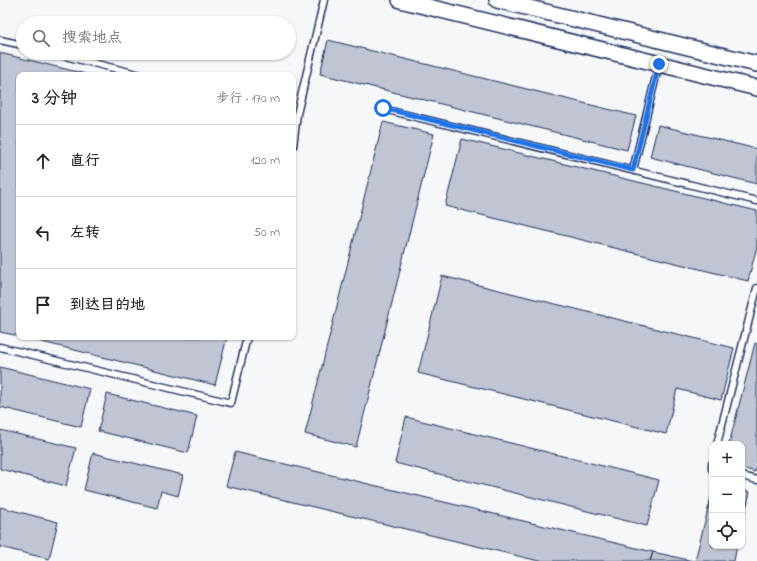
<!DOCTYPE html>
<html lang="zh">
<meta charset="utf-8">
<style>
body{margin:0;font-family:"Indie Flower","LXGW WenKai TC",sans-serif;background:#f2f2f2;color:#222}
.controls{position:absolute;right:12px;bottom:12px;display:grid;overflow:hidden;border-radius:8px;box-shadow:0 1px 3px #0004}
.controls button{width:36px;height:36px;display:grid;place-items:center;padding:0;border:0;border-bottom:1px solid #e0e0e0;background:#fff;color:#222;font:20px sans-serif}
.stop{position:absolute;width:12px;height:12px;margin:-9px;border:3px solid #1a73e8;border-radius:50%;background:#fff}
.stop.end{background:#1a73e8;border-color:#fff;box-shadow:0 1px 4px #0008}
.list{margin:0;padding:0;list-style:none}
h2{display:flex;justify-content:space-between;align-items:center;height:52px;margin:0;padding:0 16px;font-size:17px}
h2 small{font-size:13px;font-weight:400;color:#767676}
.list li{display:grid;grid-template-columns:26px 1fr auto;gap:12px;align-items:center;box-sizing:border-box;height:72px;padding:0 16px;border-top:1px solid #e0e0e0}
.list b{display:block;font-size:15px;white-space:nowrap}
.list em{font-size:13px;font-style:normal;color:#767676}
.icon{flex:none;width:22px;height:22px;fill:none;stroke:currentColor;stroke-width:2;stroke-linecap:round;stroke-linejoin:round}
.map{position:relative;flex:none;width:757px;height:561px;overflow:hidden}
.search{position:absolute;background:#fff;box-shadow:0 1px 3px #0004;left:16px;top:16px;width:280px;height:44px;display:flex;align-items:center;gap:10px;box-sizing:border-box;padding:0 14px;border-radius:22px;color:#767676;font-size:15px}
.panel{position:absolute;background:#fff;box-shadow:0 1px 3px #0004;left:16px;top:72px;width:280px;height:268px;border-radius:8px}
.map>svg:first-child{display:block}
.building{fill:#c0c4d3;stroke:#1b2f5e}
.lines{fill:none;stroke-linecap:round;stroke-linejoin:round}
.service-casing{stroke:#1b2f5e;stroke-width:9}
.tertiary-casing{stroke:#1b2f5e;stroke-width:18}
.service{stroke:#fff;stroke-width:6}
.tertiary{stroke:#fff;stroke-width:15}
.route{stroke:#1a73e8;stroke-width:5}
</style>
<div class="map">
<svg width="757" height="561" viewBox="0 0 757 561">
<rect width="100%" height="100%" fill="#f6f7f9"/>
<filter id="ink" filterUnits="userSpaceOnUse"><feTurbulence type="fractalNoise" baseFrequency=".025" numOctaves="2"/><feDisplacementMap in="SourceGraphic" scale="8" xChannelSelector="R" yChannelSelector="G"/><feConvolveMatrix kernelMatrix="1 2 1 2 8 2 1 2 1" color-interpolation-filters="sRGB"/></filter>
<g filter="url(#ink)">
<path class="building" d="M328,40L636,116L627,150L320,74Z
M0,53L90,75H19V336L0,332Z
M383,122L434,134L356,447L305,434Z
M658,125L757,149V184L650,157Z
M462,139L757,211V246L748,281L445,206Z
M442,276L734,348L721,400L677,389L666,434L418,373Z
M22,337H227L215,385Z
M755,343L757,344V464L755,472L742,468V444H729Z
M0,367L90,389L81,427L0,407Z
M107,394L197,416L188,453L98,431Z
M406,417L659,480L647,526L395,463Z
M0,430L76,448L66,486L0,469Z
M235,452L653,552L650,561H539L226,486Z
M93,453L183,475L178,496L161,491L157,508L84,490Z
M742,490L750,492L742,526Z
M712,493V546H737L734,561H695Z
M0,507L58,522L49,559L0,547Z
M653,552L693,561H650Z"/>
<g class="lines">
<defs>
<path id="service" d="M0,40L23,45
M53,53L141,75
M383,109L757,201
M293,147L297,114L324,0
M633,170L659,64
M0,347L231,403L247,337
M717,444L757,288
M712,464V469
M742,476L757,480"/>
<path id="tertiary" d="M400,0L757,88
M497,0L757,64"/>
</defs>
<use href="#service" class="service-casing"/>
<use href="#tertiary" class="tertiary-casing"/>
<use href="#service" class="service"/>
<use href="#tertiary" class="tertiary"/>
</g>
</g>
<g class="lines" filter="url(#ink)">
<path class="route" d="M383,108L633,170L659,64"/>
</g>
</svg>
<div class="controls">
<button>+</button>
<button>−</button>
<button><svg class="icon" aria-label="locate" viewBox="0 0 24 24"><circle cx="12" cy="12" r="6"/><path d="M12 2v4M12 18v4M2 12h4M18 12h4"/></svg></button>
</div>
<div class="stop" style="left:383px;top:108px"></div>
<div class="stop end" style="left:659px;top:64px"></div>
<div class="search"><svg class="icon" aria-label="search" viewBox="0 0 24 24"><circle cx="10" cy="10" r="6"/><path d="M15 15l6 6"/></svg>搜索地点</div>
<section class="panel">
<h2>3 分钟<small>步行 · 170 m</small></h2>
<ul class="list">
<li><svg class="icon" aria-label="ahead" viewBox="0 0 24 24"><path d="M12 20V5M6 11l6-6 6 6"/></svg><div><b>直行</b></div><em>120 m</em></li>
<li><svg class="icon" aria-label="left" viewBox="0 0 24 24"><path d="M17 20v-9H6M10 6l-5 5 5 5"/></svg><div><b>左转</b></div><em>50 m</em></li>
<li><svg class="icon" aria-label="arrive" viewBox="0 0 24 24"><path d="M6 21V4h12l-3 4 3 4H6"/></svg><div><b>到达目的地</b></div></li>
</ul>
</section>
</div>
